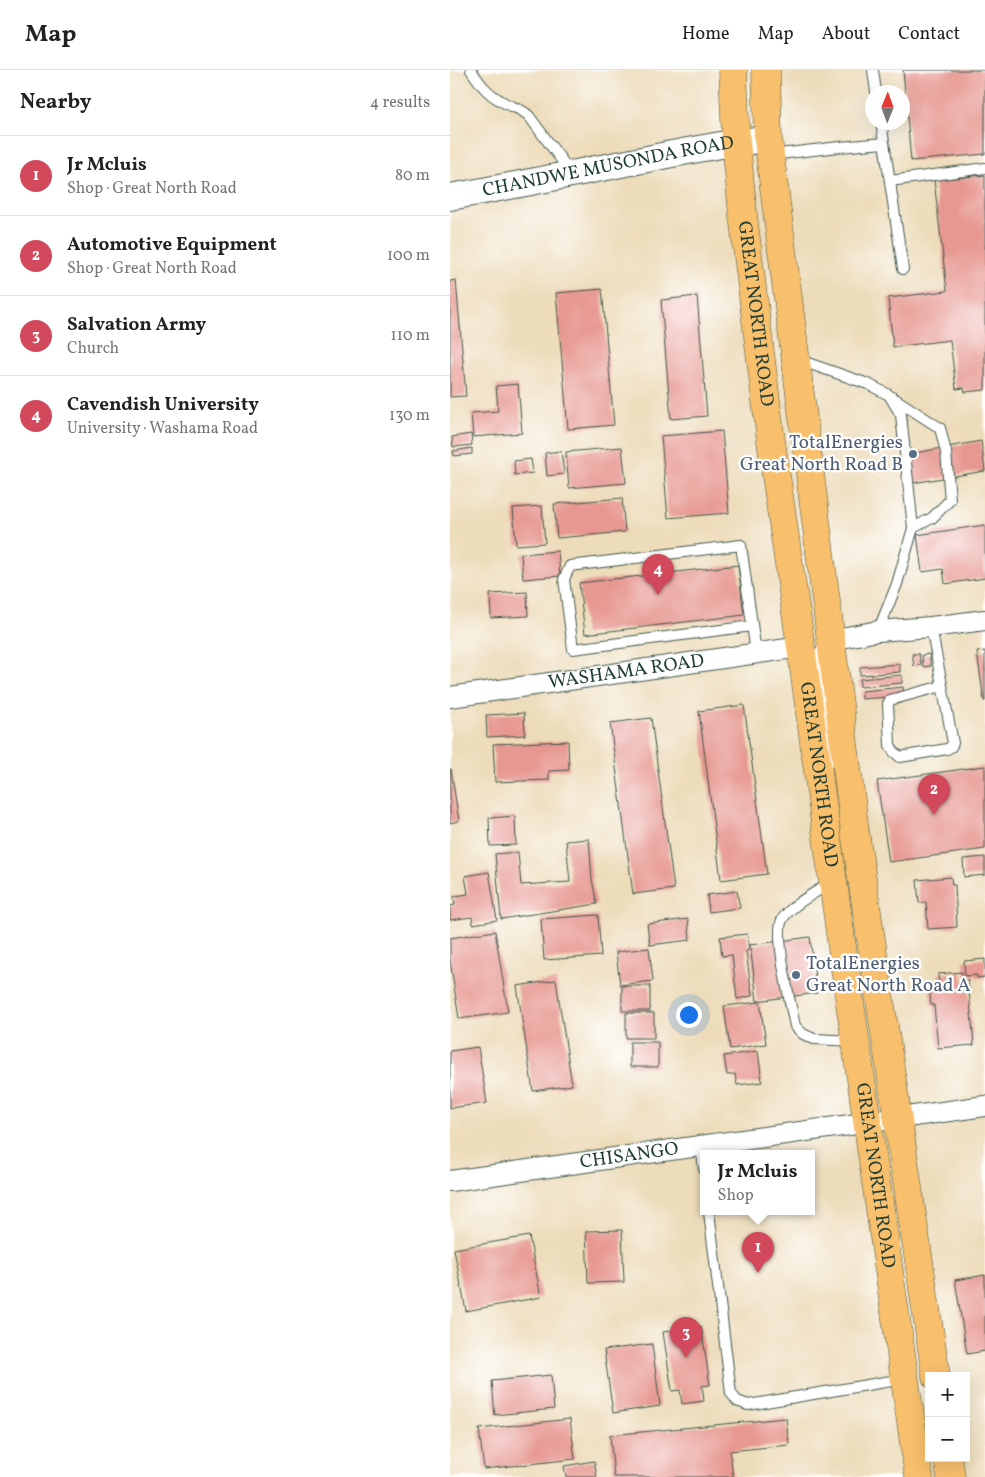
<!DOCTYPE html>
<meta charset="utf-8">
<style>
body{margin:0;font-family:Vollkorn,serif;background:#f6f6f6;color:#222}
.controls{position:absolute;right:15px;bottom:15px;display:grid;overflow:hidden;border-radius:0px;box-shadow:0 5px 20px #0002}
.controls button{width:45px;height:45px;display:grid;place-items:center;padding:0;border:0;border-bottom:1px solid #e0e0e0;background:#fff;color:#222;font:25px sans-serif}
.compass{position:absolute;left:415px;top:15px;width:45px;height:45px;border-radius:50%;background:#fff;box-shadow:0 5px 20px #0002;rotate:1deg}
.you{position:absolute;left:238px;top:944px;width:18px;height:18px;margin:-12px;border:4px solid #fff;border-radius:50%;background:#1a73e8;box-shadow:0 0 0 8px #1a73e833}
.badge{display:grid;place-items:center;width:32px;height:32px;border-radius:50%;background:#d1495b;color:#fff;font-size:16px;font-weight:700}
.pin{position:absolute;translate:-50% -41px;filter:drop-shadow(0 1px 2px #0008)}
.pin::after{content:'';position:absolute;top:26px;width:18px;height:15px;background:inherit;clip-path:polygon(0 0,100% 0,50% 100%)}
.popup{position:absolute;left:250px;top:1080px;width:115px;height:65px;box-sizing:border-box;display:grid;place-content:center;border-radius:0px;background:#fff;filter:drop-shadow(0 1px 4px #0005);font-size:16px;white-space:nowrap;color:#767676}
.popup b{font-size:19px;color:#222}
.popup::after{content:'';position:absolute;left:50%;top:100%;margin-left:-10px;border:10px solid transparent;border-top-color:#fff}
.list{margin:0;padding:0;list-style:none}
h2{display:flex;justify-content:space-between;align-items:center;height:65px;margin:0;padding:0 20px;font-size:21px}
h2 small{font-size:16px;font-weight:400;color:#767676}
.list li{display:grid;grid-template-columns:32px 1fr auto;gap:15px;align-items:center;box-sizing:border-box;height:80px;padding:0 20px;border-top:1px solid #e0e0e0}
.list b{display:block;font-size:19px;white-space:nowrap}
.list p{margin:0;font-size:16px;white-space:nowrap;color:#767676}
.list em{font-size:16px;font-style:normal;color:#767676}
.map{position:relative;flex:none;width:535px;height:1407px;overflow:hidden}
header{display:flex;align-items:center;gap:30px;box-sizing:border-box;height:70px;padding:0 25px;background:#fff;border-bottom:1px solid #e0e0e0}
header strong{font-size:24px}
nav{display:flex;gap:28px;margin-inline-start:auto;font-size:18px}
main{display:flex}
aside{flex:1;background:#fff}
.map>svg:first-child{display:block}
.building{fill:#e79891}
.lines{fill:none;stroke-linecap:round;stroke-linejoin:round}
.service-casing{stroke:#3e5548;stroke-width:12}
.minor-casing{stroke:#3e5548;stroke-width:22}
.tertiary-casing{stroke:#3e5548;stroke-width:28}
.primary-casing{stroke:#3e5548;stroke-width:29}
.service{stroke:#fff;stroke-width:10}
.minor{stroke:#fff;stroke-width:20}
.tertiary{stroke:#fff;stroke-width:26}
.primary{stroke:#f8bf6c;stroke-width:28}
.service-dot{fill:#5c6f8a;stroke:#fff;stroke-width:2}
.labels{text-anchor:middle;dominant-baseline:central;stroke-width:4.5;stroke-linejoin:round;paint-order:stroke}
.street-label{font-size:19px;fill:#1f3d34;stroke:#fff}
.service-label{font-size:19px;fill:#4e5e75;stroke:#fff;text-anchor:end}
</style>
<header>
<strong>Map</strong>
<nav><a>Home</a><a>Map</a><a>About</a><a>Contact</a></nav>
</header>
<main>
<aside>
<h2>Nearby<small>4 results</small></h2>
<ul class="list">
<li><span class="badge">1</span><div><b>Jr Mcluis</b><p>Shop · Great North Road</p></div><em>80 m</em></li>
<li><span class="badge">2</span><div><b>Automotive Equipment</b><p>Shop · Great North Road</p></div><em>100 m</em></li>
<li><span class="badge">3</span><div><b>Salvation Army</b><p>Church</p></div><em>110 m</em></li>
<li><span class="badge">4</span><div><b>Cavendish University</b><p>University · Washama Road</p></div><em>130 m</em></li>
</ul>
</aside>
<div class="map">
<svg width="535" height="1407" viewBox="0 0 535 1407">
<rect width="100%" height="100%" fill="#fff"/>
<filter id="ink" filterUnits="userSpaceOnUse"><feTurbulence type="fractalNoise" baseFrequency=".02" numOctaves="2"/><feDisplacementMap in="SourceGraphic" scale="10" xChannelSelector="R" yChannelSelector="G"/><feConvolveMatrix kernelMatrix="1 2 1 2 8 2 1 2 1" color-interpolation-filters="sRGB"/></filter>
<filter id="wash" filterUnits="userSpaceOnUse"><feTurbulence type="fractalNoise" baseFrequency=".0096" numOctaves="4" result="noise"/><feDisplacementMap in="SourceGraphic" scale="20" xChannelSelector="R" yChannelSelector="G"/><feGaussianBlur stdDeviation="1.12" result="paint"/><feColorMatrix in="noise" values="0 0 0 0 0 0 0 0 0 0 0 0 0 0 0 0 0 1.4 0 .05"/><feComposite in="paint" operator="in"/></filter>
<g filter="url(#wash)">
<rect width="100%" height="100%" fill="#eddcba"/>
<g id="blocks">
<path class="building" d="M453,0H535V84L461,91Z
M535,105V320L515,322L514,318L506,319L500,270L443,277L438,228L497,221L484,110Z
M6,210L16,326L0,327V211Z
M152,219L164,355L118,359L106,223Z
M247,226L257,346L221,349L211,230Z
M68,314L72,363L23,367L21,343L48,341L46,316Z
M272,361L279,443L218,448L211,366Z
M21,364L22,375L3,377L2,367Z
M531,371L535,401L463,413L459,384Z
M172,377L176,413L119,418L116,382Z
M22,378V384L4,386L3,381Z
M111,381L114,404L97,406L95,383Z
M81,389L83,403L65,405L64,391Z
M172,428L175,462L107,468L104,434Z
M92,436L95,473L66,475L63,438Z
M535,455V508L495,514L493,499L472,502L467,465Z
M108,481L110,506L73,509L71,484Z
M288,495L294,545L135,564L129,513Z
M77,522L78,546L41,548L40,524Z
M535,581V631H534L527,582Z
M462,584H469L471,595L464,596Z
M479,584L481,596L473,597L472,585Z
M450,594V602L410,605V597Z
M452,605V613L410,617V609Z
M453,617L454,626L412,629V621Z
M294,635L317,804L271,810L249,641Z
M74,643L75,665L37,667L36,645Z
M201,648L224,819L183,824L160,653Z
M118,671L119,700L99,701V710L45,712L43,674Z
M535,696V779L439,792L427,711Z
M0,699H1L9,751L0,753Z
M65,746L66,775L40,776L39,748Z
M139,769L142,810L147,834L51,849L45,784L68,782L71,815L120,812L116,771Z
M535,787V805L514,807L513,789Z
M39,802L47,850L23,854L22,847L0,850V836L5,835L4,826L18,824L15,806Z
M501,807L502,815H505L507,857L478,859L476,832L469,833L467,810Z
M287,821L290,838L259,842L257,825Z
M148,845L151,886L94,890L91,849Z
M238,849L240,870L200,875L197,854Z
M45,861L58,942L9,949L0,890V868Z
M297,864L299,880L296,881L302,926L287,929L282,885L272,886L270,867Z
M360,867L367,923L307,931L300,875Z
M199,878L203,911L170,915L166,882Z
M535,889V907L527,908V905L515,906L514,891Z
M512,902L513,910H518L524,975L488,978L484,935H481L479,914H489L488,904Z
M106,910L122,1015L83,1021L67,916Z
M172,916H200V941H172Z
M310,932L316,974L280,979L274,936Z
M176,943H204V968H176Z
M180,972H208V997H180Z
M28,977L37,1033L0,1038V981Z
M308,981L312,1012L287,1015L285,1004L277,1005L274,986Z
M172,1160L174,1212L138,1213L136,1161Z
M79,1166L91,1227L16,1241L4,1179Z
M535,1205V1281L517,1284L505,1210Z
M251,1256L260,1315L252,1316L254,1331L232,1334L230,1320L222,1321L213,1262Z
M202,1274L210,1336L163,1343L154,1280Z
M101,1305L104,1339L45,1345L42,1311Z
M336,1348L339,1375L280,1381L283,1407H164L160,1365Z
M120,1349L125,1389L34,1399L29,1359Z
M144,1391L147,1407H116L114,1396Z"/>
</g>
</g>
<g filter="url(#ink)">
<use href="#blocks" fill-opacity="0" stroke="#3e5548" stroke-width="1"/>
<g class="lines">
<defs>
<path id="service" d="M21,0C31,15 36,22 51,31C62,38 69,37 79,46L121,103
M423,0L426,22
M431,52L453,199
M321,85L389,77L434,73
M440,111L535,98
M349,290L418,314L439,325L451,345L463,458L447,514L428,561
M442,327L490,358L496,382L500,430L482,448L463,458
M302,556L123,579L114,509L120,496L291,475L306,583
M481,557L503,673L501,677L497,679L450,687L444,682L440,675L438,634L440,630L492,616
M380,813C367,822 339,836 332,850C324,865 341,936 345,956L353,964L364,969L404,971
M251,1075L254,1099
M259,1142L281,1323L287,1331L298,1335L453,1309"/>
<g id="minor">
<path id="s1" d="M0,627L351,577"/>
<path d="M372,695L376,684L377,665L372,591L381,570L428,561L481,557L535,550"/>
<path id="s2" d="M0,1111L535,1036"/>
</g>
<g id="tertiary">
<path id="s3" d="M0,127C63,116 125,103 187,91C231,82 274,73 318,69"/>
</g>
<g id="primary">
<path id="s4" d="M283,0L286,72L293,145L321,371L351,577L394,892L469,1407"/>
<path d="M316,0L318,69L405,762L486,1306"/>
<path d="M498,1388L501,1407"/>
</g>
</defs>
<use href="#service" class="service-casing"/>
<use href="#minor" class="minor-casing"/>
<use href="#tertiary" class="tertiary-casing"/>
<use href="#primary" class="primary-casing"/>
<use href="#service" class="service"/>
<use href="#minor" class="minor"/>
<use href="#tertiary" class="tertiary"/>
<use href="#primary" class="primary"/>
</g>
</g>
<g class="service-dot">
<circle cx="463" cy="384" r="5"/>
<circle cx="346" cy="905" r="5"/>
</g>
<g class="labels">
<g class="street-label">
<text stroke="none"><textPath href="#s3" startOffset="161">CHANDWE MUSONDA ROAD</textPath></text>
<text stroke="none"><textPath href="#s4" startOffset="245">GREAT NORTH ROAD</textPath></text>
<text stroke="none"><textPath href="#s1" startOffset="178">WASHAMA ROAD</textPath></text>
<text stroke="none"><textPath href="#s4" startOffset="710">GREAT NORTH ROAD</textPath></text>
<text stroke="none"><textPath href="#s2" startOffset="181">CHISANGO</textPath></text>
<text stroke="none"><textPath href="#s4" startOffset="1115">GREAT NORTH ROAD</textPath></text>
</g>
<g class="service-label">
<text x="453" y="373">TotalEnergies<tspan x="453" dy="22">Great North Road B</tspan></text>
<text x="356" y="894" text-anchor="start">TotalEnergies<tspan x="356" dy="22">Great North Road A</tspan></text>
</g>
</g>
</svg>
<div class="controls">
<button>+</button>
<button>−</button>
</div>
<svg class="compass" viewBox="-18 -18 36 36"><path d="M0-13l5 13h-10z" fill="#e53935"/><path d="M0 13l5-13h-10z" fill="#767676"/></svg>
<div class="you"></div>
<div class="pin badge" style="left:308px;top:1203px">1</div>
<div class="popup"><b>Jr Mcluis</b>Shop</div>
<div class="pin badge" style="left:484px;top:745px">2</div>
<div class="pin badge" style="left:236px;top:1288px">3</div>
<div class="pin badge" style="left:208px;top:525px">4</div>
</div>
</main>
